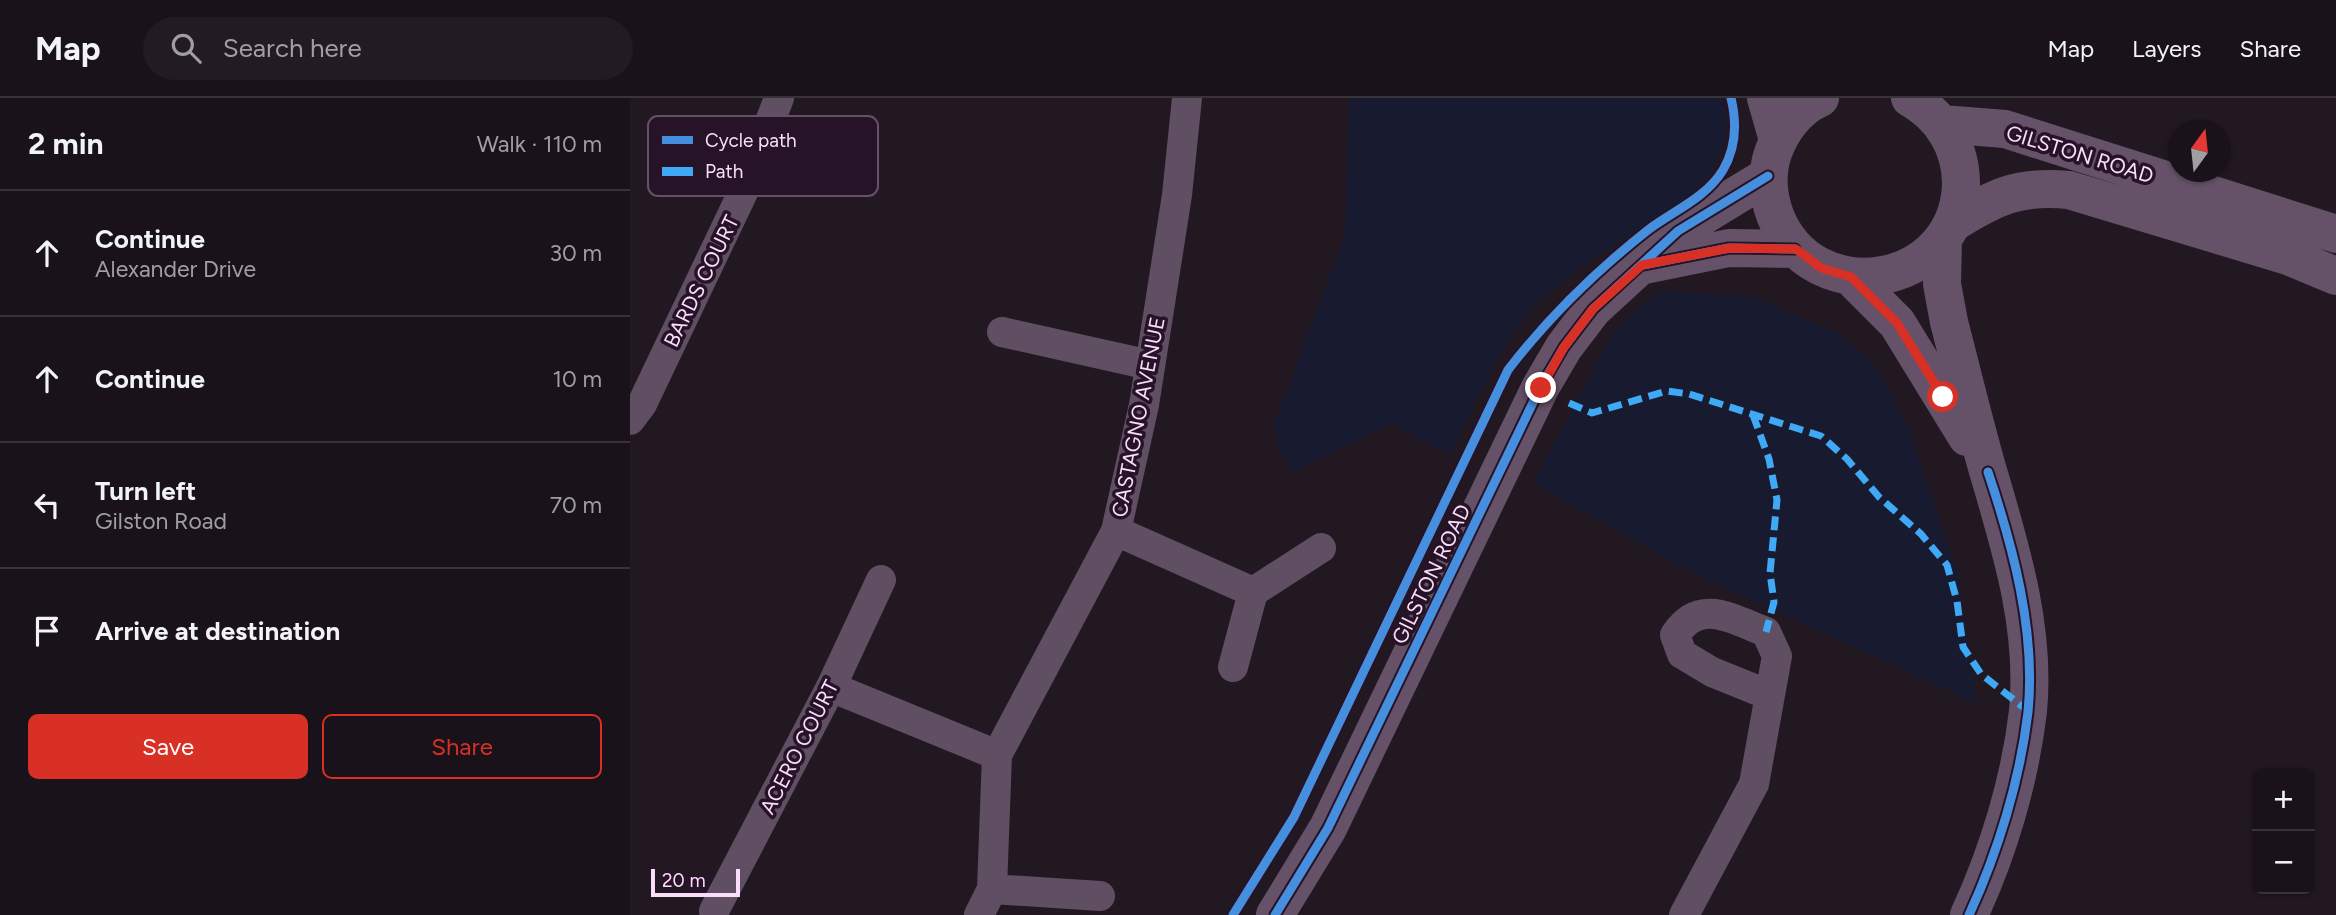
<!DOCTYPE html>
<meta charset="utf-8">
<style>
body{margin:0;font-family:Figtree,sans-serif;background:#231b23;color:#f1f3f6}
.controls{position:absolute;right:21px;bottom:21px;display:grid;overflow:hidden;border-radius:10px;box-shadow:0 2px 5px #0004}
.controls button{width:63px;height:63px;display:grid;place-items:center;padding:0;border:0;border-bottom:2px solid #383239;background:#1a121a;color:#f1f3f6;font:35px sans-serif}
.compass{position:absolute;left:1538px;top:21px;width:63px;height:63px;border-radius:50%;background:#1a121a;box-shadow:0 2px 5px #0004;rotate:15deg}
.scale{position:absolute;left:21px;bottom:18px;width:89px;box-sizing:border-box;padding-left:7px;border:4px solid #faddfb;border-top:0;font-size:19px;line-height:24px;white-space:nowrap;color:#faddfb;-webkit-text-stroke:5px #271327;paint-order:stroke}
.stop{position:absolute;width:21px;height:21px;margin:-16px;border:5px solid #d93025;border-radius:50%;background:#fff}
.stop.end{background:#d93025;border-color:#fff;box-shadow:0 2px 7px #0008}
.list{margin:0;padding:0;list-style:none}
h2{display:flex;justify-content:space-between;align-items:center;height:91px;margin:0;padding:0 28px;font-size:30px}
h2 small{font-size:23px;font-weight:400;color:#9f9ea2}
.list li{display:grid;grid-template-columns:46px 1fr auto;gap:21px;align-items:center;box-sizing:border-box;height:126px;padding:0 28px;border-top:2px solid #383239}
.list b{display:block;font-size:26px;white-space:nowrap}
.list p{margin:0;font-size:23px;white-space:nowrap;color:#9f9ea2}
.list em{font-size:23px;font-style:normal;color:#9f9ea2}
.actions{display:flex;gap:14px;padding:21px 28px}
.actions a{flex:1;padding:16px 0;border:2px solid #d93025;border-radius:10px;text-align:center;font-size:24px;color:#d93025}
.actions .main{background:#d93025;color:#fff}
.icon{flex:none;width:38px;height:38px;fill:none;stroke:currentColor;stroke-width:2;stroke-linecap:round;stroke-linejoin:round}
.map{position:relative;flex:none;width:1706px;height:817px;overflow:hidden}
header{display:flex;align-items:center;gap:42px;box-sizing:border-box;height:98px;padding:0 35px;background:#1a121a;border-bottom:2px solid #383239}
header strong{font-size:33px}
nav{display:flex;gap:38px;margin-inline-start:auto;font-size:24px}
.search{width:490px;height:63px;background:#231b23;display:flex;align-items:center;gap:18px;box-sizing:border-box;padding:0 24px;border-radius:38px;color:#9f9ea2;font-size:26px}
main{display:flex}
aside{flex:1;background:#1a121a}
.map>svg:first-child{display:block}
.green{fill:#181b2f}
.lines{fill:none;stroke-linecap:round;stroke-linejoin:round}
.street{stroke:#604e62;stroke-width:30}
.secondary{stroke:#665268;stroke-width:38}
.quiet{stroke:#3fa9f5;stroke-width:7;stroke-dasharray:14 7;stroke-linecap:butt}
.cycleway-casing{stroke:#271327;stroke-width:13}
.cycleway{stroke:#468fdf;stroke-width:9}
.route{stroke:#d93025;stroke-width:9}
.labels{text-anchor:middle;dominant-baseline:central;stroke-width:7;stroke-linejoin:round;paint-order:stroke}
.street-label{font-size:21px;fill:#faddfb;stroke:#271327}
.key{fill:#271327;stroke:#665067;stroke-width:2}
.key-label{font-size:19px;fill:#faddfb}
</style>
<header>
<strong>Map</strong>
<div class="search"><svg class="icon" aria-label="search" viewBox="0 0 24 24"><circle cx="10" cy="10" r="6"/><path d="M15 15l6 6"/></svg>Search here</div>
<nav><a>Map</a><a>Layers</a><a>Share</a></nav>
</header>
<main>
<aside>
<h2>2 min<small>Walk · 110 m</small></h2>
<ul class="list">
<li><svg class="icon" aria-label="ahead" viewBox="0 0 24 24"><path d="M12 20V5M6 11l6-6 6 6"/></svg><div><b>Continue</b><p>Alexander Drive</p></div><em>30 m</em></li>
<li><svg class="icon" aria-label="ahead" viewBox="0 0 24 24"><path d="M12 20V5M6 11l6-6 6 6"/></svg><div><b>Continue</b></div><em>10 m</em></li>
<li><svg class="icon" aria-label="left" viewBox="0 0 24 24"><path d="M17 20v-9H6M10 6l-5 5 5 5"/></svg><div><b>Turn left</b><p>Gilston Road</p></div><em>70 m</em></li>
<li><svg class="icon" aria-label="arrive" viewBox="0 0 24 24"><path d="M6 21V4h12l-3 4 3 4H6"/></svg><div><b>Arrive at destination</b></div></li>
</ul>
<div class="actions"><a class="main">Save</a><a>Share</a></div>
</aside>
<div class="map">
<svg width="1706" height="817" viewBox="0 0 1706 817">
<rect width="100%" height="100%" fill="#221822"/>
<path class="green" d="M719,0H1092C1106,33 1087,71 1063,95C1052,106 1036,114 1023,122C989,145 935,177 907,206C867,247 845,308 819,358L763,325L665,373L649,353L644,327L715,137Z
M1029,192L1124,199L1209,236L1247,269L1279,332L1326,469L1348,606L1057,472L903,385L984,234Z"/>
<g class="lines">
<path class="street" d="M372,234L520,267
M0,322L12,306L115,90L149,0
M486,433L623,494
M603,569L623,494L691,450
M201,589L367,657
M362,791L470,798
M84,813L201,589L251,482
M349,817L362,791L367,657L486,433L514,307L547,97L557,0
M1054,817L1124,686L1147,558L1136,534C1102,521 1070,499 1045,537L1052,556L1082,574L1139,597"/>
<path class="secondary" d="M1136,0L1148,42
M1190,0C1167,10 1151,32 1143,55C1136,75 1138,98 1145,117C1182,214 1328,191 1331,86C1331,49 1312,18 1280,0
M1312,26L1375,31L1706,136
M1323,125C1364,99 1389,87 1439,92L1658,158L1706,178
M1313,141L1312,186L1319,224C1332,274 1344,324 1358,373C1381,451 1406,531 1398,613C1390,682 1368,755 1339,817
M1015,167L1099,150L1165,151
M1221,179L1267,225L1337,339
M645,817L698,730L910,290L934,249L963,211L1048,133L1138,78"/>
<path class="quiet" d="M939,305L962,315L1037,293L1059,296L1191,338L1217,361L1249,399L1291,436L1317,467L1327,503L1333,549L1351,576L1398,613
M1123,317L1139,361L1147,402L1140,475L1144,504L1136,534"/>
<defs>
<path id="cycleway" d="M1013,167L1099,150L1165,151
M603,817L664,719L878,272C918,220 966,173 1018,132C1043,113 1076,100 1093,72C1106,50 1107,25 1101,0
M645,817L698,730L910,290L934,249L963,211L1048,133L1138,78
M1339,817C1368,754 1390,682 1398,614C1406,533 1383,449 1358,374"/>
</defs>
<use href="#cycleway" class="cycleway-casing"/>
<use href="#cycleway" class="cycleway"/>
</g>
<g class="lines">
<path class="route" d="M911,290L934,249L963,211L1012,167L1100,150L1166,151L1191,170L1221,179L1267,225L1313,299"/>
</g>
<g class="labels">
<g class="street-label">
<text transform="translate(1450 56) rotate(17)">GILSTON ROAD</text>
<text transform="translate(71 183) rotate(-64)">BARDS COURT</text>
<text transform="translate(508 319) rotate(-79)">CASTAGNO AVENUE</text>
<text transform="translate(801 476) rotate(-64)">GILSTON ROAD</text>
<text transform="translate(169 649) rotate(-63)">ACERO COURT</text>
</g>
</g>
<rect x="18" y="18" width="230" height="80" rx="10" class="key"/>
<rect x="32" y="38" width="31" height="8" fill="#468fdf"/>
<rect x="32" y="69" width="31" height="9" fill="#3fa9f5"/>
<g class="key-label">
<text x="75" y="49">Cycle path</text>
<text x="75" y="80">Path</text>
</g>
</svg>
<div class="controls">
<button>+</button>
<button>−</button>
</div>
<svg class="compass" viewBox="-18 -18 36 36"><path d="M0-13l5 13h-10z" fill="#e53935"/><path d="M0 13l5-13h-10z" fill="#9f9ea2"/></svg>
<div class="scale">20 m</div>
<div class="stop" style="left:1313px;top:299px"></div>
<div class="stop end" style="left:911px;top:290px"></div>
</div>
</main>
